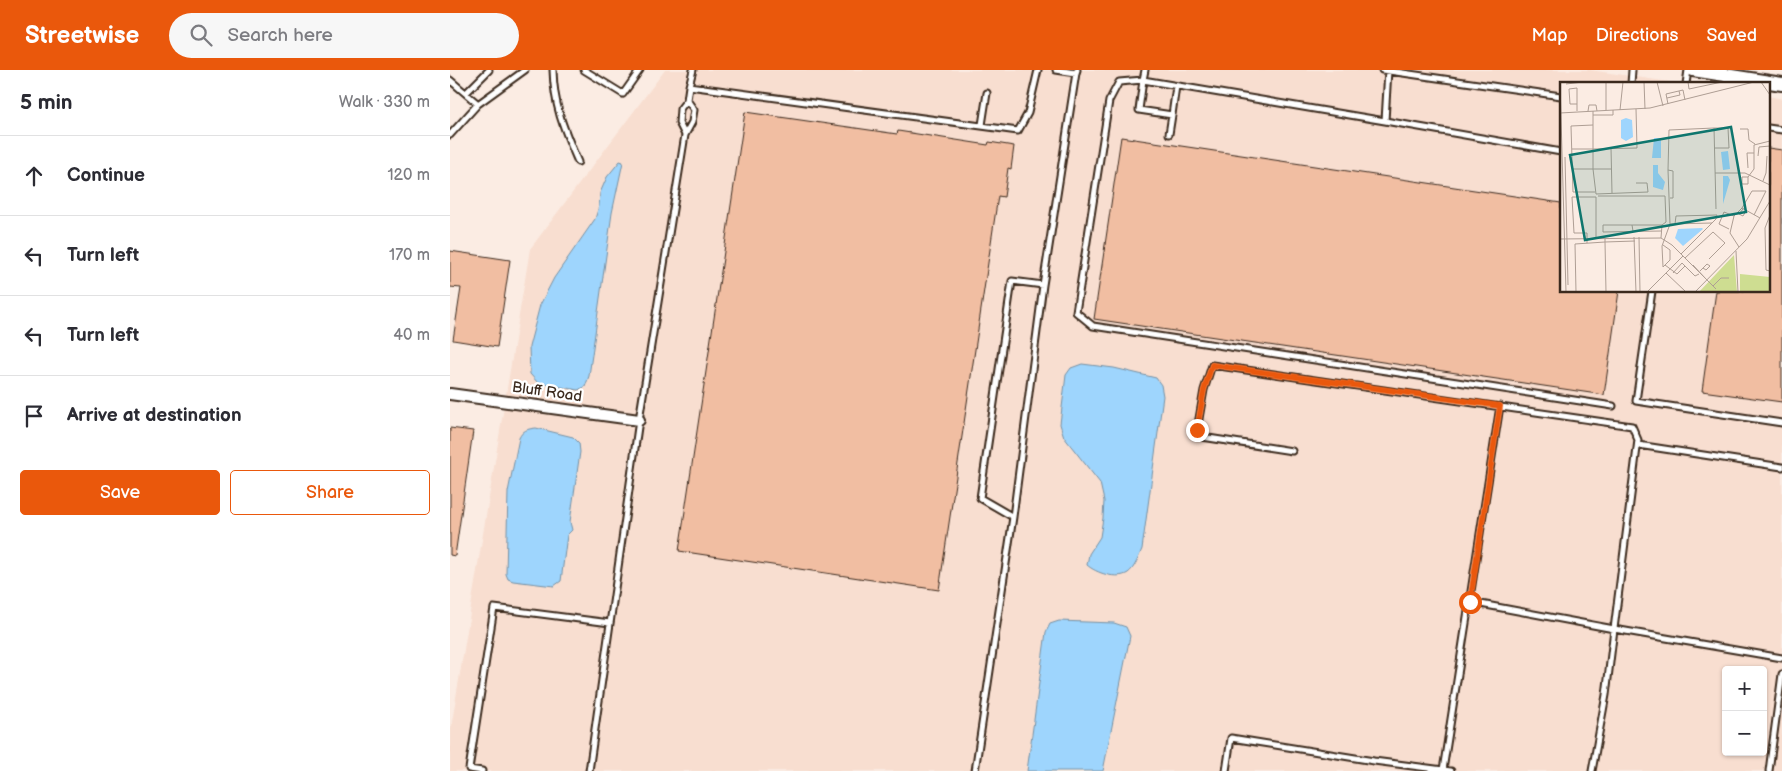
<!DOCTYPE html>
<meta charset="utf-8">
<style>
body{margin:0;font-family:"Balsamiq Sans",sans-serif;background:#f7f7f7;color:#2b2b33}
.controls{position:absolute;right:15px;bottom:15px;display:grid;overflow:hidden;border-radius:5px;box-shadow:0 1px 4px #0004}
.controls button{width:45px;height:45px;display:grid;place-items:center;padding:0;border:0;border-bottom:1px solid #e1e1e2;background:#fff;color:#2b2b33;font:25px sans-serif}
.stop{position:absolute;width:15px;height:15px;margin:-11px;border:4px solid #ea580c;border-radius:50%;background:#fff}
.stop.end{background:#ea580c;border-color:#fff;box-shadow:0 1px 5px #0008}
.list{margin:0;padding:0;list-style:none}
h2{display:flex;justify-content:space-between;align-items:center;height:65px;margin:0;padding:0 20px;font-size:21px}
h2 small{font-size:16px;font-weight:400;color:#7c7c81}
.list li{display:grid;grid-template-columns:32px 1fr auto;gap:15px;align-items:center;box-sizing:border-box;height:80px;padding:0 20px;border-top:1px solid #e1e1e2}
.list b{display:block;font-size:19px;white-space:nowrap}
.list em{font-size:16px;font-style:normal;color:#7c7c81}
.actions{display:flex;gap:10px;padding:15px 20px}
.actions a{flex:1;padding:11px 0;border:1px solid #ea580c;border-radius:5px;text-align:center;font-size:18px;color:#ea580c}
.actions .main{background:#ea580c;color:#fff}
.icon{flex:none;width:28px;height:28px;fill:none;stroke:currentColor;stroke-width:2;stroke-linecap:round;stroke-linejoin:round}
.map{position:relative;flex:none;width:1332px;height:701px;overflow:hidden}
header{display:flex;align-items:center;gap:30px;box-sizing:border-box;height:70px;padding:0 25px;background:#ea580c;color:#fff}
header strong{font-size:24px}
nav{display:flex;gap:28px;margin-inline-start:auto;font-size:18px}
.search{width:350px;height:45px;background:#f7f7f7;display:flex;align-items:center;gap:12px;box-sizing:border-box;padding:0 18px;border-radius:28px;color:#7c7c81;font-size:19px}
main{display:flex}
aside{flex:1;background:#fff}
.map>svg:first-child{display:block}
.built{fill:#f8ded0;fill-rule:evenodd}
.water{fill:#9ed5fd;stroke:#7691a4}
.building{fill:#f1bea2;stroke:#3b2a1e}
.lines{fill:none;stroke-linecap:round;stroke-linejoin:round}
.service-casing{stroke:#3b2a1e;stroke-width:9}
.minor-casing{stroke:#3b2a1e;stroke-width:14}
.tertiary-casing{stroke:#3b2a1e;stroke-width:16}
.service{stroke:#fff;stroke-width:5}
.minor{stroke:#fff;stroke-width:10}
.tertiary{stroke:#fff;stroke-width:12}
.route{stroke:#ea580c;stroke-width:6}
.labels{text-anchor:middle;dominant-baseline:central;stroke-width:4.5;stroke-linejoin:round;paint-order:stroke}
.street-label{font-size:15px;fill:#3b2a1e;stroke:#fff}
.inset-road{fill:none;stroke:#ae9e94;stroke-width:1}
.view{fill:#0f766e;fill-opacity:0.15;stroke:#0f766e;stroke-width:2.5}
.inset-edge{fill:none;stroke:#3b2a1e;stroke-width:2.5}
</style>
<header>
<strong>Streetwise</strong>
<div class="search"><svg class="icon" aria-label="search" viewBox="0 0 24 24"><circle cx="10" cy="10" r="6"/><path d="M15 15l6 6"/></svg>Search here</div>
<nav><a>Map</a><a>Directions</a><a>Saved</a></nav>
</header>
<main>
<aside>
<h2>5 min<small>Walk · 330 m</small></h2>
<ul class="list">
<li><svg class="icon" aria-label="ahead" viewBox="0 0 24 24"><path d="M12 20V5M6 11l6-6 6 6"/></svg><div><b>Continue</b></div><em>120 m</em></li>
<li><svg class="icon" aria-label="left" viewBox="0 0 24 24"><path d="M17 20v-9H6M10 6l-5 5 5 5"/></svg><div><b>Turn left</b></div><em>170 m</em></li>
<li><svg class="icon" aria-label="left" viewBox="0 0 24 24"><path d="M17 20v-9H6M10 6l-5 5 5 5"/></svg><div><b>Turn left</b></div><em>40 m</em></li>
<li><svg class="icon" aria-label="arrive" viewBox="0 0 24 24"><path d="M6 21V4h12l-3 4 3 4H6"/></svg><div><b>Arrive at destination</b></div></li>
</ul>
<div class="actions"><a class="main">Save</a><a>Share</a></div>
</aside>
<div class="map">
<svg width="1332" height="701" viewBox="0 0 1332 701">
<rect width="100%" height="100%" fill="#fbece3"/>
<filter id="ink" filterUnits="userSpaceOnUse"><feTurbulence type="fractalNoise" baseFrequency=".02" numOctaves="2"/><feDisplacementMap in="SourceGraphic" scale="10" xChannelSelector="R" yChannelSelector="G"/><feConvolveMatrix kernelMatrix="1 2 1 2 8 2 1 2 1" color-interpolation-filters="sRGB"/></filter>
<g filter="url(#ink)">
<path class="built" d="M215,0H1140L1233,14H1111V221H1318V26L1332,29V701H0V664L80,179ZM1276,600H1313V682H1276Z"/>
<path class="water" d="M170,91L173,92L162,143L139,306L135,317L128,320L88,313L80,304L79,277L90,235L104,208L145,149L149,136L150,123L157,107Z
M632,294L664,298L706,308L711,315L713,326L692,479C689,486 685,498 678,503C667,510 646,503 637,495L639,484L650,467L653,448L654,431L650,413L614,367L610,354L616,305L621,298Z
M86,358L123,367L129,373L130,382L120,452L122,460L117,465L111,511L104,516L63,511L58,509L56,504L58,422L69,368C73,360 77,359 86,358Z
M609,551L664,553L676,557L680,566L653,701H577L596,562L600,554Z"/>
<path class="building" d="M295,42L447,64L448,61L538,75L539,72L564,76L561,99L558,98L554,127L548,126L489,520L229,481Z
M671,67L1111,133V221H1169L1154,325L644,249Z
M1318,78L1332,80V332L1252,321L1266,221H1318Z
M0,181L60,190L47,277L3,270L11,218L0,217Z
M0,358L23,361L5,486L0,485Z"/>
<g class="lines">
<defs>
<path id="service" d="M103,0C104,37 114,59 128,92
M134,0L173,24L190,0
M243,0L239,16L568,61L578,43L588,0
M606,0L626,3L627,0
M695,0L693,10L669,12L659,31L626,242L643,256L1163,336
M932,0L1111,26
M0,10L28,34L75,0
M1181,14L1182,0
M1236,14L1238,0
M726,16L722,45L689,40L693,10L935,51L938,0
M16,23L39,0
M237,30L244,40L242,52L235,65L229,53L230,39L237,30L239,16
M935,51L1111,82
M532,55L537,23
M1318,58L1332,60
M719,64L722,45
M0,65L28,34
M593,215L562,211L530,428L563,447L593,215L626,3
M1202,221L1186,331L1332,353
M1188,375L1332,397
M842,381L752,367L747,360L754,320L762,295L1182,356L1188,370L1164,559L1020,532
M993,700L1050,336
M32,701L19,699L44,538L160,553
M139,701L189,350L235,65
M525,701L563,447
M776,701L781,668L924,691L1001,701
M1142,701L1156,625L1164,559L1332,588
M1319,701L1332,604"/>
<path id="minor" d="M0,324L189,350"/>
<path id="tertiary" d="M1243,0L1332,14"/>
</defs>
<use href="#service" class="service-casing"/>
<use href="#minor" class="minor-casing"/>
<use href="#tertiary" class="tertiary-casing"/>
<use href="#service" class="service"/>
<use href="#minor" class="minor"/>
<use href="#tertiary" class="tertiary"/>
</g>
</g>
<g class="lines" filter="url(#ink)">
<path class="route" d="M747,360L754,320L762,295L1050,336L1020,532"/>
</g>
<g class="labels">
<g class="street-label">
<text transform="translate(97 322) rotate(8)">Bluff Road</text>
</g>
</g>
<g transform="translate(1110 12)">
<rect width="210" height="210" fill="#fbece3"/>
<path d="M174,173L177,210H139ZM180,192L210,195V210H180Z" fill="#cedd91"/>
<path d="M66,36L72,38L73,55L66,59L61,56V38ZM94,56H101V76H92ZM168,69L170,87L163,88L161,70ZM93,83H98V91L105,100L103,108L93,105ZM163,94H168L170,98L163,122ZM118,147L142,146L143,147L123,164L115,156Z" fill="#9ed5fd"/>
<path class="inset-road" d="M0,0L6,210M46,0V28M84,0L85,27M97,0L103,24M128,0L129,7L162,0M201,0L210,13M6,2L23,0M107,16L120,13L119,9M17,22H10L9,7L17,6V29M108,22L106,12L123,8L125,18M60,28L63,0M28,29L29,23H36L37,29M33,29V43L11,44L13,110H35M0,31L90,26L194,0M33,33H53V28M180,47H188L189,58L195,62M51,66L52,111M155,66H169L168,46H154L156,127M12,67H33V43M198,74L199,65L210,64M5,75L8,203M188,86L187,71H194M12,87H33V67L77,66L76,27M51,87H33L36,112L88,110L87,101H76M108,88L109,48L154,46M155,91H185L210,103M188,95H182V102H188V95L194,87V63L210,59M203,99L206,91L207,74M38,114H105L106,140L102,143L101,156M110,116H113V89L108,88L110,142M182,126L192,109H206L194,133M183,127L179,132L183,134L186,129M210,133L205,146L206,188L210,189M115,142L116,134L157,133L156,137L121,172M169,147L159,142L164,130L174,134M73,149L72,143H102M43,150L101,149M43,150V143H72M74,155L76,210M79,155L80,210M45,156V160L75,159M0,157L101,156L112,163L156,207M27,161V151H14L12,115H36V156M103,163L110,168V178L103,185L102,164L110,142L152,141M179,165L170,151L174,134L182,126L200,136M176,169L178,210M125,176L153,150L165,161L149,177M105,183L117,192L125,184L135,194L139,192M133,183L146,197M140,189L147,182L150,184L146,188L143,186M106,191L125,209M113,191L122,181L125,184M153,204L161,196H169M16,210L15,162L45,160L46,210M87,210L123,174M135,210L187,157L210,119"/>
<path class="view" d="M171,45L186,130L25,158L10,73Z"/>
<rect width="210" height="210" class="inset-edge"/>
</g>
</svg>
<div class="controls">
<button>+</button>
<button>−</button>
</div>
<div class="stop" style="left:1020px;top:532px"></div>
<div class="stop end" style="left:747px;top:360px"></div>
</div>
</main>
